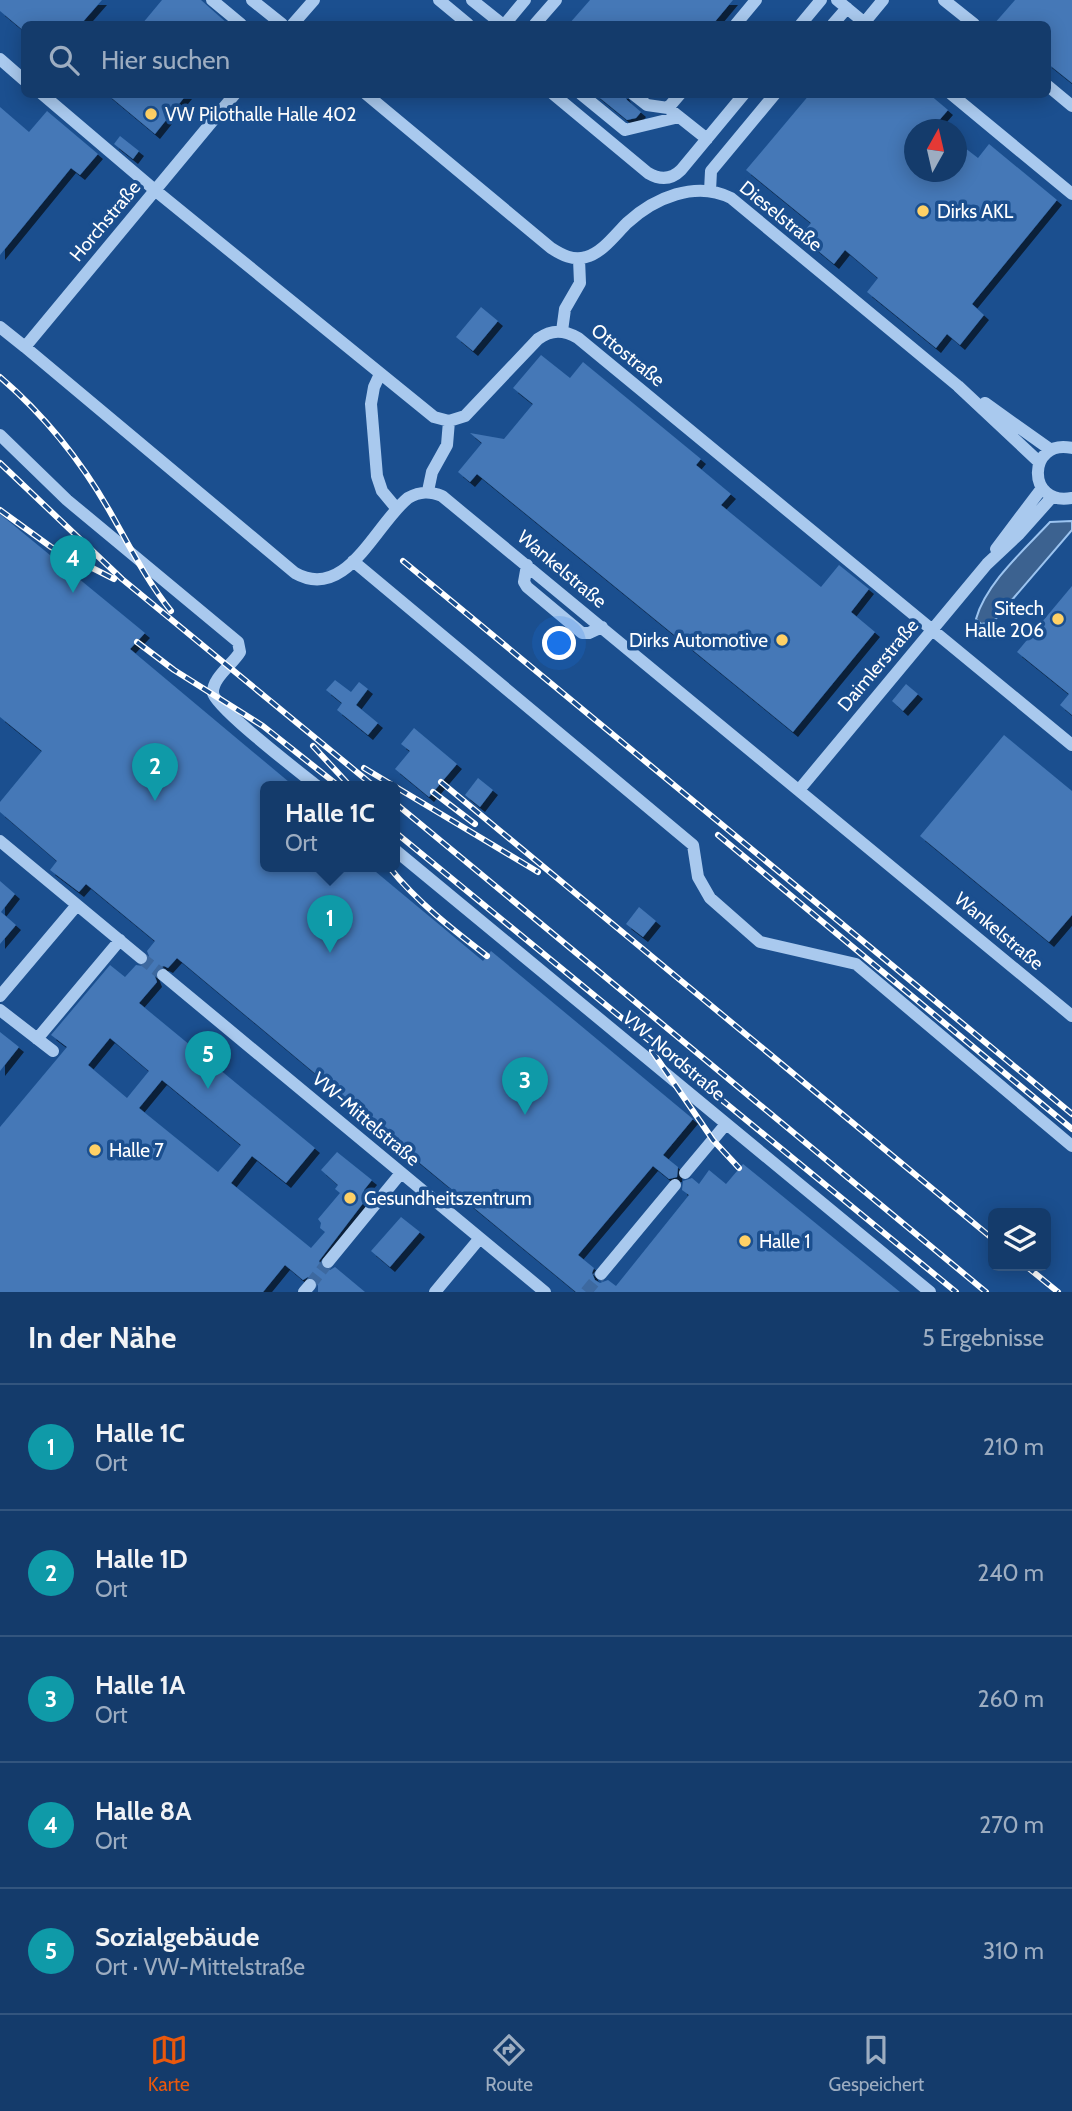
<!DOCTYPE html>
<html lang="de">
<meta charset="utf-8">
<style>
body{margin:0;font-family:Cabin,sans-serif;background:#1d4271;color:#f1f3f6}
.controls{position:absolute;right:21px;bottom:21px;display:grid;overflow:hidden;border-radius:10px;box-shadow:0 4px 18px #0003}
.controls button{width:63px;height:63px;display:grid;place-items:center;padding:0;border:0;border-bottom:2px solid #33557e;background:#143b6b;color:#f1f3f6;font:35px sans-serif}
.compass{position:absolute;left:904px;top:119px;width:63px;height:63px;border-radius:50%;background:#143b6b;box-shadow:0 4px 18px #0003;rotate:8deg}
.you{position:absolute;left:560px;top:644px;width:24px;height:24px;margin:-18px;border:5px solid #fff;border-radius:50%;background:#1a73e8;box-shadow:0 0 0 10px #1a73e833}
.badge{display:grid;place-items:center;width:46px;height:46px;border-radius:50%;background:#ea580c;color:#fff;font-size:23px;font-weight:700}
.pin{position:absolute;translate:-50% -58px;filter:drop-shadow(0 2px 4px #0008)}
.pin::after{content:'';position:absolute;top:37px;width:24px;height:21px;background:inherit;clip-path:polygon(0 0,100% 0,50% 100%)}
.popup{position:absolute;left:260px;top:781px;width:140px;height:91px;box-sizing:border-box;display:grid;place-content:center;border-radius:10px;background:#143b6b;filter:drop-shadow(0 2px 5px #0005);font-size:23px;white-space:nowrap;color:#9dadc1}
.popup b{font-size:26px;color:#f1f3f6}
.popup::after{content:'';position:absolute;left:50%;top:100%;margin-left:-14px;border:14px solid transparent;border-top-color:#143b6b}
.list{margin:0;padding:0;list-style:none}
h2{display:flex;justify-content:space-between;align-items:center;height:91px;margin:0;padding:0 28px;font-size:30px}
h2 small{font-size:23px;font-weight:400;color:#9dadc1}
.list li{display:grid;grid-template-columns:46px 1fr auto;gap:21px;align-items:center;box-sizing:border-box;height:126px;padding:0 28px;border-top:2px solid #33557e}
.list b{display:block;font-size:26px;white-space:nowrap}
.list p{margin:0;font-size:23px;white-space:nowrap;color:#9dadc1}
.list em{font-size:23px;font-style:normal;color:#9dadc1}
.icon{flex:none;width:38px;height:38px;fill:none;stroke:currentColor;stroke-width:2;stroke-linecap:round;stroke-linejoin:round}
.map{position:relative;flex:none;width:1072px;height:1292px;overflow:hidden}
.search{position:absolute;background:#143b6b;box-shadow:0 4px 18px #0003;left:21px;right:21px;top:21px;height:77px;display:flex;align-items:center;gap:18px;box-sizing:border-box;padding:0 24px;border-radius:10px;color:#9dadc1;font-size:26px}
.sheet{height:721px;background:#143b6b}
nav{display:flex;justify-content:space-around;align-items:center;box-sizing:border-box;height:98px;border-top:2px solid #33557e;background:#143b6b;font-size:19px;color:#9dadc1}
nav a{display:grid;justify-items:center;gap:4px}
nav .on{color:#ea580c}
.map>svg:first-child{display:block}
.water{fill:#3c6290;stroke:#9cc4f0;stroke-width:2}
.building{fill:#4478b7;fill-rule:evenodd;filter:url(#shadow)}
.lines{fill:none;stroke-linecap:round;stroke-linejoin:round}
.minor-tunnel{stroke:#3d69a0;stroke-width:12;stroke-dasharray:12 6;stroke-linecap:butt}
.minor{stroke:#a9c9ee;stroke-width:12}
.rail-casing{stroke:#fff;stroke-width:6}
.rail{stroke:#1b4f8f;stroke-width:3.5;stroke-dasharray:10;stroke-linecap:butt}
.poi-dot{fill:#ffd166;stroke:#1b4f8f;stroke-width:2.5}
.labels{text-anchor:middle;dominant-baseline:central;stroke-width:7;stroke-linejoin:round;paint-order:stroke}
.poi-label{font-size:19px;fill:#fff;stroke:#1b4f8f;text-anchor:start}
.street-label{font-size:19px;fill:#fff;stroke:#1b4f8f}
</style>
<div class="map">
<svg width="1072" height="1292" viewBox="0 0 1072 1292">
<defs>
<filter id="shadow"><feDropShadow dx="5" dy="5" stdDeviation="0" flood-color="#0009"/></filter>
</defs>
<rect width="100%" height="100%" fill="#1b4f8f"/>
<path class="water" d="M1072,521V530L993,622L981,624L976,619C986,583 1025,549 1050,522Z"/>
<path class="building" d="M0,0H102L81,24H24V31L0,11Z
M162,0H201L228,24H142Z
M590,0H733L713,24H569Z
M1015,0H1072V83L1047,63V24H994Z
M107,94H187L155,134Z
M595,94H624L627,100L641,112L636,118L627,120Z
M810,94H929L948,110L936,124L943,130H914V172H956V141L978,158L989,144L1057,200L972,304L984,315L960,345L947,334L936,348L867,292L878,278L845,250L834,264L800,236L811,223L746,170Z
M0,107L29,132L47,111L98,154L80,175L71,168L0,255Z
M120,136L139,151L133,159L114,144Z
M481,307L498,321L473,351L456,337Z
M541,355L570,378L583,362L701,459L696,465L731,494L721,505L821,587L839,565L869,589L851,612L875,632L793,732L477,474L470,482L458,472L482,443L470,433L504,439L533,404L513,388Z
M0,514L145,633L130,649L295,787H265V867H370L483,961L491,951L693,1119L663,1155L678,1167L677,1177L669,1179L653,1166L578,1255L594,1268L592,1273L595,1280L600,1283L608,1280L616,1286L689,1195L682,1190L683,1181L692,1178L699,1184L709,1170L726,1184L743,1164L900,1292H576L358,1112L360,1111L177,958L168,968L164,966L157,969L154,974L157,982L139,1003L315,1148L286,1183L252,1156L231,1183L311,1248L325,1232L320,1228L321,1223L318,1219L340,1193L335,1189L338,1185L321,1170L337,1152L372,1180L364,1190V1202L319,1261L323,1269L330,1270L335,1267L365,1292H318V1283L315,1278L308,1277L303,1280L285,1265L263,1292H0V1127L67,1047L51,1035L110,965L125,977L136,965L143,966L148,963L149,956L147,951L155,941L86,884L79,892L50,870L57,861L0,812V802L42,751L0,717ZM110,1038L149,1071L127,1098L88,1065ZM162,1080L241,1145L218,1172L139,1108Z
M1072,586V715L1060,705L1069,694L1017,652Z
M335,680L351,692L359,682L368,689L356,705L378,723L368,735L337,710L342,703L326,690Z
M906,684L918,694L903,711L892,701Z
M414,728L457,764L429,797L395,769L410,751L401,744Z
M1004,735L1072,791V915L1049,942L920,836Z
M478,778L493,790L480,807L465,795Z
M0,881L15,894L1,912L16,925L0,944Z
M639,907L656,921L643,937L626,924Z
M0,1032L19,1047L0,1071Z
M401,1217L420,1232L390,1267L371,1251Z"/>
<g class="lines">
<path class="minor-tunnel" d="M141,958L163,975
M310,1285L328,1262
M586,1292L601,1274"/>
<path class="minor" d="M212,0L241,24
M252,0L282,24
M439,0L468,24
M472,0L502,24
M837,0L866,24
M944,0L974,24
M864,23L883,0
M293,24L314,0
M505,24L525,0
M535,24L556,0
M736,24L756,0
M801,24L821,0
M833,24L847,8
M0,59L24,80
M1048,86L1072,106
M42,94L156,191L434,417L449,421L465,416L538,339C552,329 564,330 578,338L1072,745
M366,94L551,248C562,255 573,261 586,257C602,253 615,235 627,223C654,198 696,180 731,198L958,386L1039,462
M553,94L648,173C660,180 671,180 681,170L744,94
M581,94L625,130L679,117
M633,94L647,105L668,108
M680,94L668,108L707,139
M951,94L1072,194
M710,191L711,171L775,94
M0,327L25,347L235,94
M562,331L565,309L580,283L579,259
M25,347L295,573C346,602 375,525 408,498C420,491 430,491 442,496L1072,1016
M380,374L374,387L371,404L377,476L382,491L397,509
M985,403L1051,450
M0,435L67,500L238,642L240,652C233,664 212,678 213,693C214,706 302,774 318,787
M1072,448C1027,438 1026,507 1072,498
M428,491L432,472L447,445L449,421
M996,549L1042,488
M353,561L693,845L698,877L710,898L760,942L856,964L1072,1146
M527,565L524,582L527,587L582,633H589L602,627
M799,790L987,564L1019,534L1052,497
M0,841L141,958
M395,850L930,1292
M163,975L545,1292
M0,996L77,905
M0,1010L53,1051
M37,1039L120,940
M685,1173L726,1124
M328,1262L401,1173
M601,1274L675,1185
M304,1292L310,1285
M435,1292L480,1238"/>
<defs>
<path id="rail" d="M0,377C43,414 81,461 109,510C129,545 146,580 171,611
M0,463L122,579L375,787
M0,510L51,547L114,579
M403,561L1072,1114
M137,642L174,670L263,726L340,787
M313,746L351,787
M364,768L538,872
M441,782L993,1239
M433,792L475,824
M395,803L986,1292
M395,832L956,1292
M718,835L1072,1129
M389,867C417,902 452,929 487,956
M652,1051L713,1140L739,1168
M1026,1266L1058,1292"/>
</defs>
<use href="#rail" class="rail-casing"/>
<use href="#rail" class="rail"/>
</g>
<g class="poi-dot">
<circle cx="151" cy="114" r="7"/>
<circle cx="923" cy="211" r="7"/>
<circle cx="1058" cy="619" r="7"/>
<circle cx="782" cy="640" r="7"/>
<circle cx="95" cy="1150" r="7"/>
<circle cx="350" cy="1198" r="7"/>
<circle cx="745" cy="1241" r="7"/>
</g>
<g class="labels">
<g class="poi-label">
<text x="165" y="114">VW Pilothalle Halle 402</text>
<text x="937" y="211">Dirks AKL</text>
<text x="1044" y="608" text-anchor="end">Sitech<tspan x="1044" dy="22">Halle 206</tspan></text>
<text x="768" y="640" text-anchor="end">Dirks Automotive</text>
<text x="109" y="1150">Halle 7</text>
<text x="364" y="1198">Gesundheitszentrum</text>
<text x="759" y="1241">Halle 1</text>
</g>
<g class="street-label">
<text transform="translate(781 216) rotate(39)">Dieselstraße</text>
<text transform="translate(105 221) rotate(-50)">Horchstraße</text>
<text transform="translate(628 355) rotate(39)">Ottostraße</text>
<text transform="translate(562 569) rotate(40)">Wankelstraße</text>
<text transform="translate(878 665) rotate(-50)">Daimlerstraße</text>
<text transform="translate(999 931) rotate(40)">Wankelstraße</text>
<text transform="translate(674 1056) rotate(40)">VW-Nordstraße</text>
<text transform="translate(366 1119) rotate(40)">VW-Mittelstraße</text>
</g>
</g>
</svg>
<div class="controls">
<button><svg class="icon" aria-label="layers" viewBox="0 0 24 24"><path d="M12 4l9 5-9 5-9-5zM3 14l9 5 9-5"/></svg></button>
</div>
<svg class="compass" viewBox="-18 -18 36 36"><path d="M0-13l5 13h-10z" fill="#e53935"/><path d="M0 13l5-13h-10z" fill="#9dadc1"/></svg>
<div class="you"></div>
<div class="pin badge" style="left:330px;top:953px;background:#0f9aa8">1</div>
<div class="popup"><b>Halle 1C</b>Ort</div>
<div class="pin badge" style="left:155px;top:801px;background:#0f9aa8">2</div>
<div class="pin badge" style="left:525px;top:1115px;background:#0f9aa8">3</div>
<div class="pin badge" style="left:73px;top:593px;background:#0f9aa8">4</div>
<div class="pin badge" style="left:208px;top:1089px;background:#0f9aa8">5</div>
<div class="search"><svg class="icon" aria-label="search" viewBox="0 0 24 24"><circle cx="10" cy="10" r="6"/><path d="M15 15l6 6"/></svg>Hier suchen</div>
</div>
<section class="sheet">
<h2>In der Nähe<small>5 Ergebnisse</small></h2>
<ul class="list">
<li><span class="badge" style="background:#0f9aa8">1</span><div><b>Halle 1C</b><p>Ort</p></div><em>210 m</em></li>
<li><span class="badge" style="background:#0f9aa8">2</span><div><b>Halle 1D</b><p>Ort</p></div><em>240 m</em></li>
<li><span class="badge" style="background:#0f9aa8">3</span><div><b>Halle 1A</b><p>Ort</p></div><em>260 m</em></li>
<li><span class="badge" style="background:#0f9aa8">4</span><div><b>Halle 8A</b><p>Ort</p></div><em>270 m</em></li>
<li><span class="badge" style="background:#0f9aa8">5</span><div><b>Sozialgebäude</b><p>Ort · VW-Mittelstraße</p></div><em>310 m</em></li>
</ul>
</section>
<nav>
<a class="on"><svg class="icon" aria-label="map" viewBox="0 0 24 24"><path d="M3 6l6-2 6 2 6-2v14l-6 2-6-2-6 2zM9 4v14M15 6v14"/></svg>Karte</a>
<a><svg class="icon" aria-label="directions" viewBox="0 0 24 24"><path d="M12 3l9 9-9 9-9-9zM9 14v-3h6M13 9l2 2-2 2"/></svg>Route</a>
<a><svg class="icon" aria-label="saved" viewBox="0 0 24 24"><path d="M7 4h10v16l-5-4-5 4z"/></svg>Gespeichert</a>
</nav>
